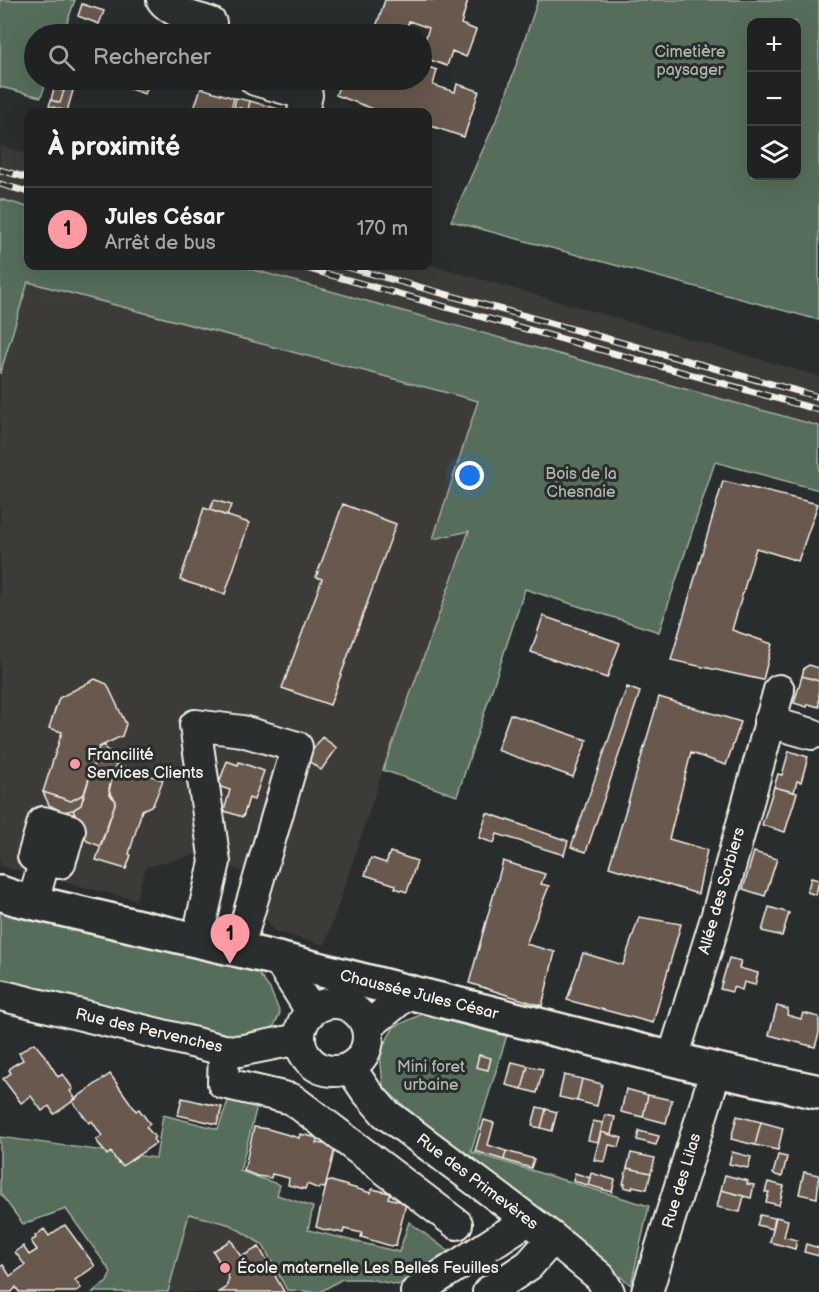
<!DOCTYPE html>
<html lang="fr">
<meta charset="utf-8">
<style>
body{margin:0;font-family:"Balsamiq Sans",sans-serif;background:#282a2a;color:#f1f3f6}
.controls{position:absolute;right:18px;top:18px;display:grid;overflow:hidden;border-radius:12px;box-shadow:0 6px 24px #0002}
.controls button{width:54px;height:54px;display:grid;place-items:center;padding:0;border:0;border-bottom:2px solid #3d3f40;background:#202222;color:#f1f3f6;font:30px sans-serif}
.you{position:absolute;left:470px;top:476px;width:21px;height:21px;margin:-15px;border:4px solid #fff;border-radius:50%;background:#1a73e8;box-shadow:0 0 0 9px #1a73e833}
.badge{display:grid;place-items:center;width:39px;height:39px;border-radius:50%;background:#ff9aa2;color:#111;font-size:20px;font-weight:700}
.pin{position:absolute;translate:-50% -50px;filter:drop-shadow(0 2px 3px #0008)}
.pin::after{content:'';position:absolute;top:32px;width:21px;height:18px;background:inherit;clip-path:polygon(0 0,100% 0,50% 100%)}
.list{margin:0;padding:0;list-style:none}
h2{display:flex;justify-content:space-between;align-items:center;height:78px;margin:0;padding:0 24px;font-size:26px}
h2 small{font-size:20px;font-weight:400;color:#a2a4a5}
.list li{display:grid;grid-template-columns:39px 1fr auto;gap:18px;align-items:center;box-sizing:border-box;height:84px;padding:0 24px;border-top:2px solid #3d3f40}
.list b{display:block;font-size:22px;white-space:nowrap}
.list p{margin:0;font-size:20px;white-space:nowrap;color:#a2a4a5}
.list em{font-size:20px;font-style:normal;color:#a2a4a5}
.icon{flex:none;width:33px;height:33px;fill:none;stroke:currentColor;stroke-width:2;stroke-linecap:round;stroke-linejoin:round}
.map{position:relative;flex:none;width:819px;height:1292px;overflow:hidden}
.search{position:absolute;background:#202222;box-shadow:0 6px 24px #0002;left:24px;top:24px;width:408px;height:66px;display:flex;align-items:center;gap:15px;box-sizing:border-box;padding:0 21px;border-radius:33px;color:#a2a4a5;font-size:22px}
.panel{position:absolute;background:#202222;box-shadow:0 6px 24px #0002;left:24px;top:108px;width:408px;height:162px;border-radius:12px}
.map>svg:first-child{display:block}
.built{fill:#3c3a38}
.green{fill:#556d5a;stroke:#a4afa1;stroke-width:1.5;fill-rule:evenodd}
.building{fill:#67594e;stroke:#f4f1e8;stroke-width:1.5}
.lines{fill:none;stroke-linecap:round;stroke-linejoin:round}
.minor-casing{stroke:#f4f1e8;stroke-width:34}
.major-casing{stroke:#f4f1e8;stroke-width:38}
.minor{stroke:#2a2d2e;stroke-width:30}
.major{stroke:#2a2d2e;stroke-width:33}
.rail-casing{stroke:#f4f1e8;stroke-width:7}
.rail{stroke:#2a2d2e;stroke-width:4.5;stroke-dasharray:14;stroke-linecap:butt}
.poi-dot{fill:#ff9aa2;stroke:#2a2d2e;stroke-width:2}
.labels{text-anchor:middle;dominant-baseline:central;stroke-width:6;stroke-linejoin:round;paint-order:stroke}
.park-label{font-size:16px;fill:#acb6a8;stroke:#2a2d2e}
.poi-label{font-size:16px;fill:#f4f1e8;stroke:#2a2d2e;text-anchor:start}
.street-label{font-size:16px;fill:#f4f1e8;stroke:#2a2d2e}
</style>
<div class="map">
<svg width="819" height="1292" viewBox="0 0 819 1292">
<rect width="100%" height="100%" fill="#2a2d2e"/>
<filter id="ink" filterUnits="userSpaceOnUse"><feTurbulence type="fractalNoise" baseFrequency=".0167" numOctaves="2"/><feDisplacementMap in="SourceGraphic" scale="12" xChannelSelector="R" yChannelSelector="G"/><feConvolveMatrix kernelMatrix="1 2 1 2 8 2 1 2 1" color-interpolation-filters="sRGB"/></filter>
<g filter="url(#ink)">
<path class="built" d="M0,146L28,154V207L0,199Z
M428,264L819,376V426L240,266Z
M28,282L478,401L434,539L470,530L383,770L325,945L274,931L264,916L273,881L194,855L146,867L136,900L0,866V374Z
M189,1214L231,1225L264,1245L287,1290L295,1292H168Z"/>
<path class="green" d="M0,0H75L63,34H34V80H47L41,97L0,87Z
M538,0H819V320L451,221L502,107ZM752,22H796V176H752Z
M0,199L28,207V266H240L819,426V490L715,462L659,632L525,589L457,796L383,770L469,531L433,539L478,401L28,282L0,374Z
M0,912L252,965L270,989L280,1013L273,1028L235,1042L0,988Z
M424,1013L507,1035L471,1152L649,1206L631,1285L412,1113L383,1087L380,1052L394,1027Z
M228,1101L258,1102L240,1171L280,1185L277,1195L313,1207L308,1230L399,1252L409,1222L448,1251L398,1285L368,1279H342L320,1292L287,1290L263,1245L231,1225L189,1214L168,1292H93L107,1282L111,1272L66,1209L23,1224L0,1193V1137L156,1158L163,1115L218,1129Z"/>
<path class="building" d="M385,0H468L461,24L476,30L466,57L452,51L447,66L422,57V49L429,28L409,21L405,34H399L376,27Z
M82,4L104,11L99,24L78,16Z
M422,65L437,70L433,85L455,92L457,84L479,91L464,137L428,125V112H389L376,110L336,95L341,80H422Z
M57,80L75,84L67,111L49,106L51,100L60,103L64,91L54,88Z
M117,80H150L145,94L115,84Z
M54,88L64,91L60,103L51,100Z
M201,88L234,98L230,112H193Z
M236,98L250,101L248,110L234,107Z
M250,101L282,110V112H239L240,108L248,110Z
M723,481L818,504L798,561L756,548L732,630L772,644L763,680L671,660Z
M214,500L231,505L227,516L210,510Z
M343,504L396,524L330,705L282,688L322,579L316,577Z
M204,508L249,523L225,594L180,580Z
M543,616L620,643L607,678L531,652Z
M809,665L819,668V681L802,676L804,668Z
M802,676L819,681V707L808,704L807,707L794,703Z
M95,679L107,684L126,724L122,736L99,747L84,794L71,801L43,792L62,732L49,728L59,698Z
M627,687L640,692L586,852L571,847Z
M659,697L741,722L726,765L691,753L669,839L707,850L698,894L609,867Z
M510,714L587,740L573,777L497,750Z
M322,737L337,748L321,770L306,759Z
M105,745L106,750L120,755L109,788L110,795L116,801L100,846L87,841L73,810L81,805L99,747Z
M789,751L808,757L801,782L797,781L794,792L774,787L778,774L782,775Z
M227,761L238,765L239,762L264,771L254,800L249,798L243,817L224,811L230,790L218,786Z
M116,764L163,780L153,805L142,810L129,854L131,855L126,869L96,860L116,801L109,791Z
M774,787L797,793L785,832L762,825Z
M43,792L71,801L84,794L81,805L73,810L63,812L49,805Z
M487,813L568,841L564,855L497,834L494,843L479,838Z
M390,852L417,861L407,892L395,888L396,885L365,875L371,858L386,863Z
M754,852L777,859L765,896L743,889Z
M503,861L545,874L541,884L549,886L526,944L555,952L542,1006L469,983Z
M811,878L819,880L816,895L807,892Z
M769,907L789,913L782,936L762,931Z
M639,917L681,924L653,1023L567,1000L583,953L623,965Z
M729,958L741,961L739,968L758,973L755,985L744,982L742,990L733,987L732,992L720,989Z
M777,1006L788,1009L787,1015L801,1019L803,1013L819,1017V1033L815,1047L769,1035Z
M34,1043L45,1056L58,1077L63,1074L73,1089L70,1091L76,1099L54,1114L49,1106L42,1111L31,1096L21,1103L3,1079L11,1073L9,1070L12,1066L23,1060L19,1053Z
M479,1055L491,1058L488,1070L476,1067Z
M512,1062L528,1066L522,1089L506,1085Z
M528,1066L543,1069L537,1093L522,1089Z
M110,1074L136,1111L139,1109L150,1124L146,1127L155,1137L153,1139L156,1143L122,1166L119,1162L118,1163L111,1152L107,1155L96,1140L102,1136L92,1121L89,1123L72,1101Z
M564,1075L582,1079L577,1101L559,1097Z
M582,1079L602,1084L597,1106L577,1101Z
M626,1089L648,1095L643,1117L621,1112Z
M648,1095L672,1100L666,1123L643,1117Z
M182,1098L222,1107L217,1124L178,1115Z
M537,1107L546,1109L541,1128L532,1126Z
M546,1109L557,1112L552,1131L541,1128Z
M605,1115L615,1117L611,1135L601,1132Z
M737,1116L761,1122L755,1145L731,1139Z
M484,1120L494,1123L488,1145L506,1151L504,1160L475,1151Z
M593,1121L603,1123L598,1142L588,1140Z
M761,1122L783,1128L778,1150L755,1145Z
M254,1127L268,1129L299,1138L300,1134L318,1138L316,1143L330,1145L335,1148L325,1188L320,1187L319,1189L307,1184L305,1189L288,1185L289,1178L272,1174L271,1178L257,1176L244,1171Z
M639,1131L659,1136L656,1145L637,1140Z
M601,1132L622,1138L619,1147L609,1145L605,1162L594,1160Z
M506,1151L534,1159L531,1168L504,1160Z
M732,1152L751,1157L748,1168L729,1164Z
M631,1153L655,1158L651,1173L627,1168Z
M778,1155L787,1157L782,1177L773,1174Z
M627,1168L651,1173L647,1189L633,1186L632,1189L624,1187L625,1184H623Z
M804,1172L819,1175L817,1198L799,1194Z
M575,1173L590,1178L588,1185L573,1181Z
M591,1173L615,1180L612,1192L588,1185Z
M725,1175L748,1181L747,1184L754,1185L751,1198L721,1190Z
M331,1181L371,1193L372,1189L390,1193L388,1198L406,1203L396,1245L391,1246L361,1237L362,1233L344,1229L343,1233L329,1230L328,1231L316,1227L327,1182Z
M768,1182L784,1186L779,1205L766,1202L769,1192H765Z
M721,1190L744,1196L740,1212L717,1207Z
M760,1215L775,1218L773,1229L757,1225Z
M776,1217L788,1220L784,1237L797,1240L795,1249L770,1242Z
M65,1225L95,1266L75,1280L81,1288L75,1292H19L16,1287L12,1292H0V1267L3,1265L10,1276L25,1265L15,1252L23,1246L29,1255L37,1250L31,1241L36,1238L35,1236L44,1229L49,1236L61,1227Z
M231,1240L241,1257L259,1247L284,1292H219L226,1288L229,1278L213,1251Z
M806,1244L819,1248V1256L804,1252Z"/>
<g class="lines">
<defs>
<path id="minor" d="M162,0C173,14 195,17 211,23
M255,80L307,95L303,112
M769,722L812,734
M33,902L45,859L33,856L43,822L70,830L60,863L45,859
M197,940L215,862L195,725L242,731L297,747L238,950
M278,959L311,1011
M0,995L224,1050L239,1051L299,1039
M300 1037a34 34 0 1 1 68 0a34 34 0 1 1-68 0Z
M367,1027L408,993
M224,1050L223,1083L292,1099L457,1224
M673,1058L716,918L779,690
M350,1067L366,1091L385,1113L553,1238L600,1277L609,1292
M416,1292L528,1220
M488,1292L529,1265L553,1238
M647,1292L716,1070"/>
<path id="major" d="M0,893L18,899L278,959L716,1070L819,1092"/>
</defs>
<use href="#minor" class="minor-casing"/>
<use href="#major" class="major-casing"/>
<use href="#minor" class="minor"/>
<use href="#major" class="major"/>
<defs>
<path id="rail" d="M0,170L28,178
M0,184L28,192
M298,266L819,410
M343,266L819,397"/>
</defs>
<use href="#rail" class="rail-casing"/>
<use href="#rail" class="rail"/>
</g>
</g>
<g class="poi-dot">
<circle cx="75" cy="764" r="6"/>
<circle cx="225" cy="1268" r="6"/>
</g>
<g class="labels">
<g class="park-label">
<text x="690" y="52">Cimetière<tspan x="690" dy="18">paysager</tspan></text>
<text x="581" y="474">Bois de la<tspan x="581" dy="18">Chesnaie</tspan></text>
<text x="431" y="1067">Mini foret<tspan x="431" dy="18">urbaine</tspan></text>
</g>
<g class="poi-label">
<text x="87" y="755">Francilité<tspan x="87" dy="18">Services Clients</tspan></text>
<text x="237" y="1268">École maternelle Les Belles Feuilles</text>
</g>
<g class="street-label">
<text transform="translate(722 891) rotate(-74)">Allée des Sorbiers</text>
<text transform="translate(419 995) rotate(14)">Chaussée Jules César</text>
<text transform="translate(149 1031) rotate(13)">Rue des Pervenches</text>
<text transform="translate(682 1181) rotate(-73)">Rue des Lilas</text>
<text transform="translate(477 1182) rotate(37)">Rue des Primevères</text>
</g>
</g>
</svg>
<div class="controls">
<button>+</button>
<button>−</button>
<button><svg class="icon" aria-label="layers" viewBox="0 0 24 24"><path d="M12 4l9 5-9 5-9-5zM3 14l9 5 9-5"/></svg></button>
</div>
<div class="you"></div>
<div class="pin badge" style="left:230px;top:964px">1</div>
<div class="search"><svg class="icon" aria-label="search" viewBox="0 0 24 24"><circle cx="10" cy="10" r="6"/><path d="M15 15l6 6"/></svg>Rechercher</div>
<section class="panel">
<h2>À proximité<small></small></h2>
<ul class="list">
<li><span class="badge">1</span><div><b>Jules César</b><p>Arrêt de bus</p></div><em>170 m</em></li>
</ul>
</section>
</div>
